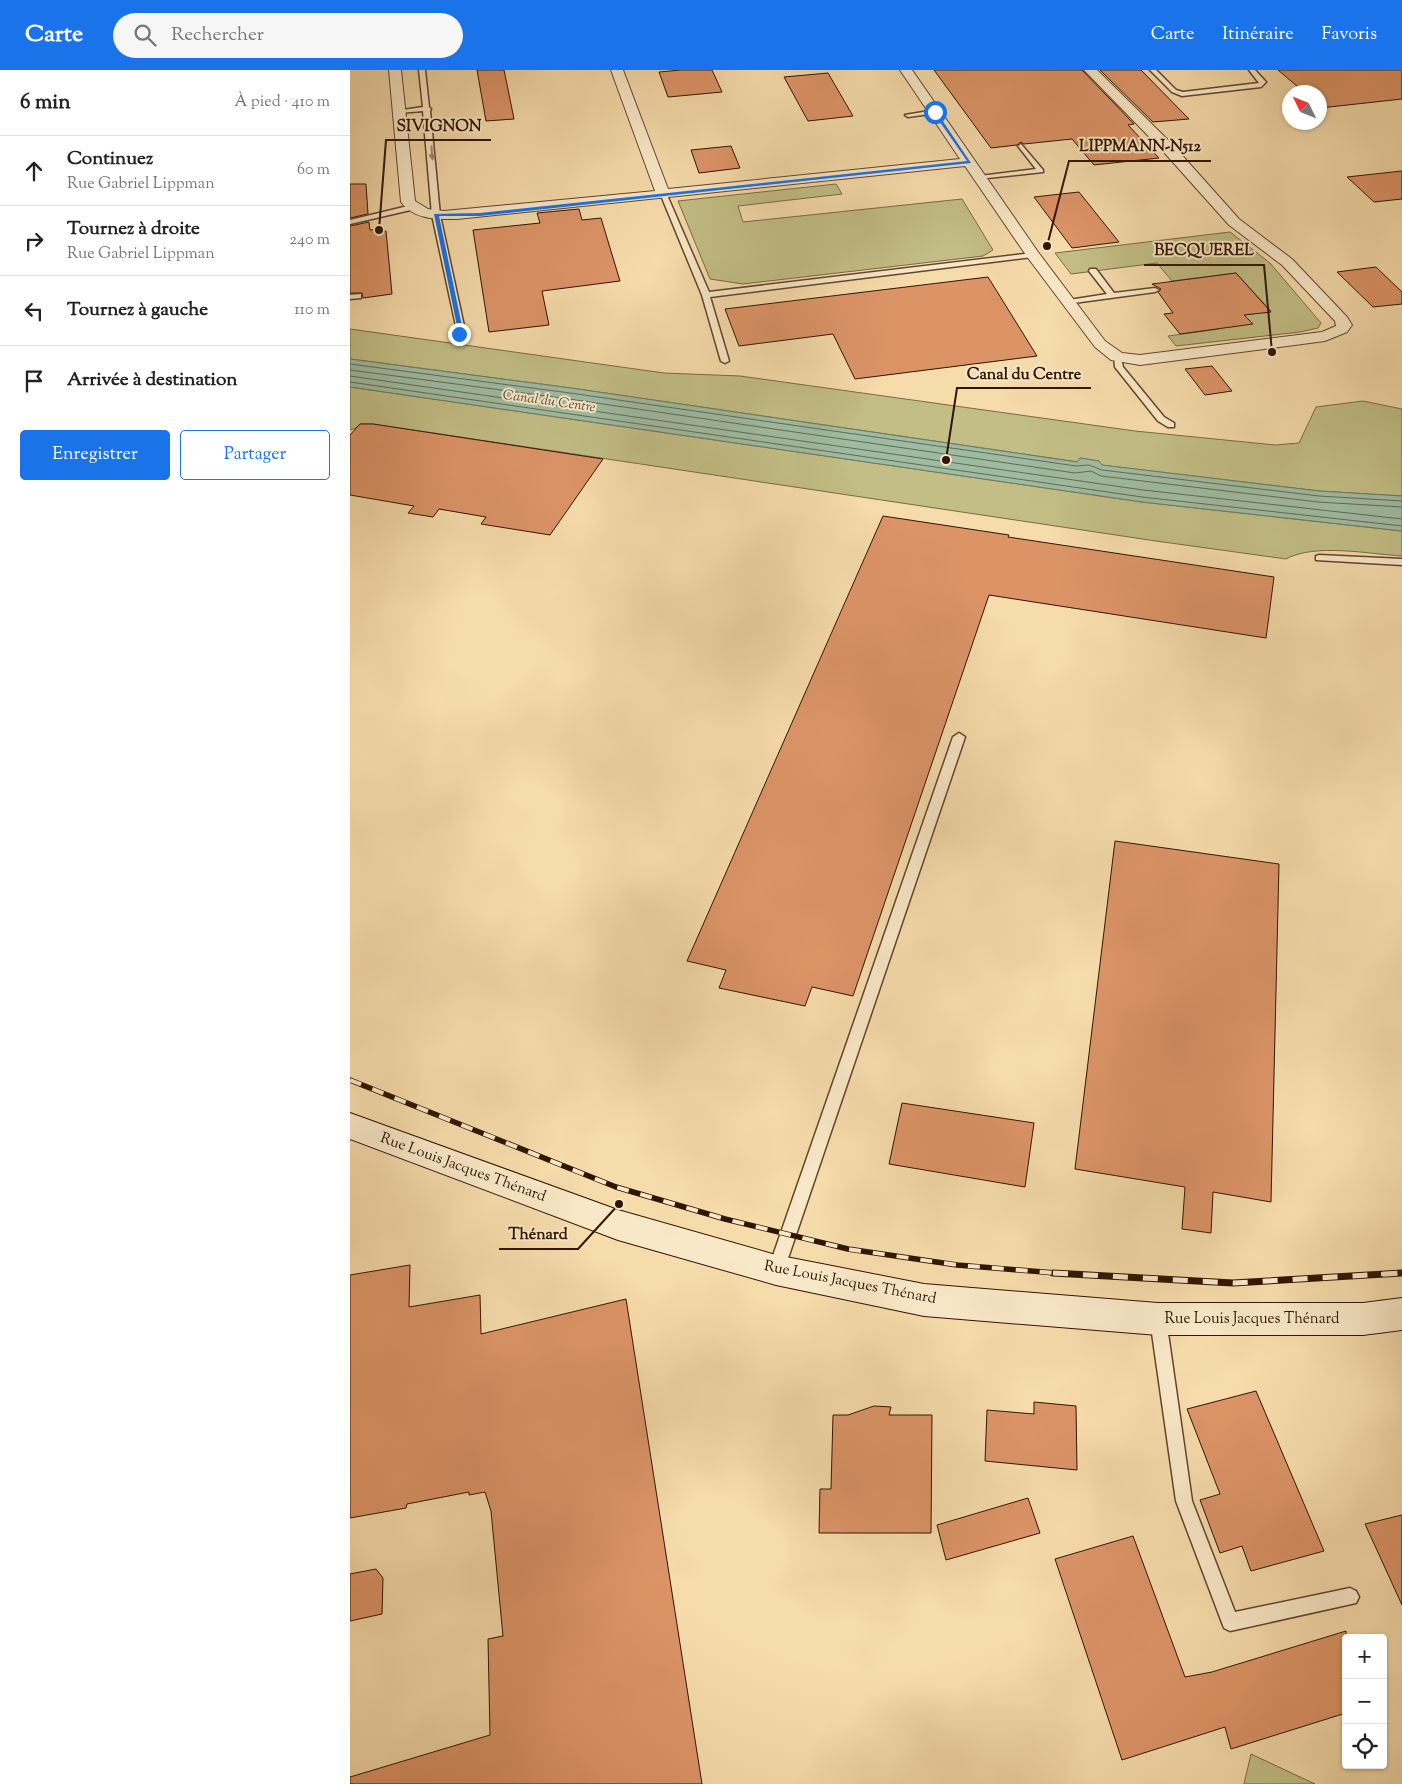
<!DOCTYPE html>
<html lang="fr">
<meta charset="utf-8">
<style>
body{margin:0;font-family:"Sorts Mill Goudy",serif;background:#f6f6f6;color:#222}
.controls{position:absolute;right:15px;bottom:15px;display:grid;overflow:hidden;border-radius:5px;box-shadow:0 1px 4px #0004}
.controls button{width:45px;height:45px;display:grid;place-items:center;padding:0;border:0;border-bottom:1px solid #e0e0e0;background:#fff;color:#222;font:25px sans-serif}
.compass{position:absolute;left:932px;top:15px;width:45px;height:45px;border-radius:50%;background:#fff;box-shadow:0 1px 4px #0004;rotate:313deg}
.stop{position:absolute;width:15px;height:15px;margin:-11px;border:4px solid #1a73e8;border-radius:50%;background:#fff}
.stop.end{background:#1a73e8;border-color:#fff;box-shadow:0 1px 5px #0008}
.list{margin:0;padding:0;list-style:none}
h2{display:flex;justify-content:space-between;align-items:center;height:65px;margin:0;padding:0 20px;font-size:21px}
h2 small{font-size:16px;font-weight:400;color:#767676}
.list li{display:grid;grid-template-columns:32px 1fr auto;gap:15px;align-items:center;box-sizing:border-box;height:70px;padding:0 20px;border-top:1px solid #e0e0e0}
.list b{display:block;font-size:19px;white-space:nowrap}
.list p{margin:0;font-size:16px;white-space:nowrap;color:#767676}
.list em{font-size:16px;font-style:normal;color:#767676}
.actions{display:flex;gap:10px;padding:15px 20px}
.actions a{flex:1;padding:11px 0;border:1px solid #1a73e8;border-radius:5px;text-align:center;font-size:18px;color:#1a73e8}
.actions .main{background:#1a73e8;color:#fff}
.icon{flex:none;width:28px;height:28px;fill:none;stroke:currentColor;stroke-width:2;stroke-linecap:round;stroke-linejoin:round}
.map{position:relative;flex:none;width:1052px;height:1714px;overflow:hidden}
header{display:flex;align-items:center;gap:30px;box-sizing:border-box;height:70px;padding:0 25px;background:#1a73e8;color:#fff}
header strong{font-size:24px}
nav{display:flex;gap:28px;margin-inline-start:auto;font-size:18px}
.search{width:350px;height:45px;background:#f6f6f6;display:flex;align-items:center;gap:12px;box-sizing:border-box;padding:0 18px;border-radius:28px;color:#767676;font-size:19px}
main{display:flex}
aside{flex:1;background:#fff}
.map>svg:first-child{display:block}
.green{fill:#c2be85;stroke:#796a43}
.water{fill:#9ebca3;stroke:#727962}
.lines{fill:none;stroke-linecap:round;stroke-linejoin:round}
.shore{stroke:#676852;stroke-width:1}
.building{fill:#dc9467;stroke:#301501}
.service-casing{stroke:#62462c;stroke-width:3}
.minor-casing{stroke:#62462c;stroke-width:2}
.secondary-casing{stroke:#301501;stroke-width:2}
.service{fill:#f9e8c8;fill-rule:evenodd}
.minor{fill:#f9e8c8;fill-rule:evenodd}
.secondary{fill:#f9e8c8;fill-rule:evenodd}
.rail-far1-casing{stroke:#301501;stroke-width:5.5}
.rail-casing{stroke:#301501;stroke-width:7}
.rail-far1{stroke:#f9e8c8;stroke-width:4;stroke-dasharray:12;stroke-linecap:butt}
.rail{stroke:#f9e8c8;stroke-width:5;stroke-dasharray:15;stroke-linecap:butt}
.oneway{fill:#9f896e}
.route{fill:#1a73e8}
.labels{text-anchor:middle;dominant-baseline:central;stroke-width:4;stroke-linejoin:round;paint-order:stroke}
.far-water-label{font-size:14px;font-style:italic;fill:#564f3a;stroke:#f9e8c8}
.street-label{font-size:15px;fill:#301501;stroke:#f9e8c8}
.leader{fill:none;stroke:#301501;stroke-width:2}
.callout-dot{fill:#301501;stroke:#f9e8c8;stroke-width:2}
.callout-label{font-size:16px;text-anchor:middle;font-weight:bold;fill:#301501;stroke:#f9e8c8;stroke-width:4;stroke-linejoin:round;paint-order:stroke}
</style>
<header>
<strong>Carte</strong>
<div class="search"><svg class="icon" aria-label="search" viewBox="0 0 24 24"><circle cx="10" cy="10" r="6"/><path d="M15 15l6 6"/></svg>Rechercher</div>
<nav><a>Carte</a><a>Itinéraire</a><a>Favoris</a></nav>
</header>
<main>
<aside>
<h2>6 min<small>À pied · 410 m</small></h2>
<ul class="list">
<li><svg class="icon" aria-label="ahead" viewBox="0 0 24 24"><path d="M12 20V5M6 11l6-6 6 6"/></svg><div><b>Continuez</b><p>Rue Gabriel Lippman</p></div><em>60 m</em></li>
<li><svg class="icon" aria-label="right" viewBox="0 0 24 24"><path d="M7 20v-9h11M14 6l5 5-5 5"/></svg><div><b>Tournez à droite</b><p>Rue Gabriel Lippman</p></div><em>240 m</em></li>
<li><svg class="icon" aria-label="left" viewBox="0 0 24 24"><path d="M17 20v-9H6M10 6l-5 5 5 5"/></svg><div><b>Tournez à gauche</b></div><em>110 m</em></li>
<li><svg class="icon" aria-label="arrive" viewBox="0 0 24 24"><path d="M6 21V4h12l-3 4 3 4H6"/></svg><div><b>Arrivée à destination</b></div></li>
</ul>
<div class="actions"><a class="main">Enregistrer</a><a>Partager</a></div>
</aside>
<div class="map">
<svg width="1052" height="1714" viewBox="0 0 1052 1714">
<rect width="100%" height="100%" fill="#f6dbab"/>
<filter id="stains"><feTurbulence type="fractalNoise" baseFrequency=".004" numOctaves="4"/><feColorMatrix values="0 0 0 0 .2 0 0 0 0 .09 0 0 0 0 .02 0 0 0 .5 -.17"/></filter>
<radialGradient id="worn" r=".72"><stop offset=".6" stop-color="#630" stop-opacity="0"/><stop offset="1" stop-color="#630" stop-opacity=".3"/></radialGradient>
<path class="green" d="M486,114L492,124L388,136L393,152L612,129L643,180L633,186L393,214L360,209L328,131Z
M880,162L920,193L971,253L968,258L950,262L826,276L818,266L869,259L861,250L921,241L886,203L822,211L807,193L721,204L705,183Z
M0,259L314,303L390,306L785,361L925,375L949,373L966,337L1013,331L1052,339V426L969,421L751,395L749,391L730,388L728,392L221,318L0,289Z
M0,317L792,432L1052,461V486C1019,484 965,473 936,489L806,471L23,354H10L6,358L0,360Z
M901,1684L965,1714H894Z"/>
<path class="water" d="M0,289L221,318L727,392L730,388L749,391L752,395L969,421L1052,426V461L792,432L0,317Z"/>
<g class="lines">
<path class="shore" d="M0,294L220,323L726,396L739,395L752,400L969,426L1052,431
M0,300L219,329L725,403L741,401L751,406L968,432L1052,437
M0,306L793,420L1052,449
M0,312L792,427L1052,456"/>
</g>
<path class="building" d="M127,0H154L164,49L136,51Z
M331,0H362L372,22L318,27L309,2Z
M584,0H732L784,54L778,55L809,88L744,95L722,69L674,74L671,72L667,75L641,78Z
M750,0H791L839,49L803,52Z
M928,0H1052V29L970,38V22H954Z
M478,3L503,46L458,51L434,7Z
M381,76L390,98L349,103L341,80Z
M1052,101V129L1024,132L997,107Z
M0,114H16L18,144L0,148Z
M729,122L769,172L722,178L684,127Z
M229,139L232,150L251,148L270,211L192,221L199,255L139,262L123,160L190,153L187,143Z
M19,152L20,160L34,159V161H36L42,224L13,228L12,223H0V156Z
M1026,197L1052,222V234L1023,237L987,202Z
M886,203L921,242L894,245L903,254L830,264L814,244L823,243L808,222L811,219L802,214Z
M638,207L687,286L505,309L483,264L389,276L375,239Z
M862,296L882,321L855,325L835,299Z
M10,354H23L253,389L200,465L131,454L136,447L89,439L83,447L58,443L64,436L0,425V365Z
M533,446L659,465L658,467L924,507L916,568L639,525L503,926L462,917L455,936L369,918L376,900L337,891Z
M765,771L929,794L921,1132L863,1122L861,1163L832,1159L835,1117L725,1099Z
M552,1033L684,1053L675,1117L539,1094Z
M60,1195L59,1237L130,1225L131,1264L276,1229L352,1714H0V1707L140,1665L138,1569L153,1566L141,1441L135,1422L119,1425V1422L57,1434L56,1438L0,1448V1205Z
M906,1321L974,1481L901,1501L892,1476L870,1483L850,1430L870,1424L837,1339Z
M684,1332L726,1336L727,1400L635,1391L637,1340L684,1344Z
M524,1336L541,1337L539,1345H582L581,1463H469L470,1419H481L483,1345H498Z
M678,1428L690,1463L596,1490L587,1455Z
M1052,1445V1535L1015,1454Z
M783,1466L835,1607L862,1602L996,1561V1643L881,1679L875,1657L772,1690L705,1489Z
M26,1499L33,1508L32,1544L0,1551V1504Z"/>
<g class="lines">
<defs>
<path id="service" d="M69,0H75L79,37L81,39L80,41L90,145L114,256L113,264L109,266L105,264L106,256L82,145L73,41L49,43L46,41L73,37Z
M800,0H806L826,20L833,22L909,13L899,0H905L916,12L911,17L832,26L822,22Z
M585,40L587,43L558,47L555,45Z
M671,74L693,100V102L628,109V107L630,106L686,99L668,76Z
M310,123L317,125L359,222L683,183L687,185L683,187L360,227L379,291L375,293L371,291L352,225Z
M62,135H65V139L0,154V150Z
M740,199H746L764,223L805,218L809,220L805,222L716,234V230H719L757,224L739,201Z
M11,224V228L0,229V225Z
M764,285H770L773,297L814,347L824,353V357H818L808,351L765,297Z
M969,485L1052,489V495L966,490V486Z
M609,663L615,667L434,1200L431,1205L426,1207L421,1205L418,1200L603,667Z
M808,1242L813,1244L816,1249L842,1431L885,1542L1000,1518L1006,1521L1009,1527L1006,1533L880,1561L874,1558L826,1431L800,1249L803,1244Z"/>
<path id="minor" d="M39,0H51L65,131L78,139L94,141L305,121L261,0H273L318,119L610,89L550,0H562L688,182L755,271L772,283L790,285L972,262L986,256L985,251L932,195L879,155L812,80L734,0H747L822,74L889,149L942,189L997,247L1002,255L997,262L975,271L790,295L761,290L745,277L678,188L615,96L107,149C87,149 64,150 51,132Z"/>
<path id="secondary" d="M0,1043L268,1140L426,1185L574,1214L808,1233H1013L1052,1228V1260L1013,1265H808L574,1246L426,1215L268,1170L0,1069Z"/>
</defs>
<use href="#service" class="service-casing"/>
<use href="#minor" class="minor-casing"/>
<use href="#secondary" class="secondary-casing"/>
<use href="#service" class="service"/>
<use href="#minor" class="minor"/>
<use href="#secondary" class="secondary"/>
<defs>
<path id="rail-far1" d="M0,1010L266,1117L375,1149L498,1179L607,1195L718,1204
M1031,1204L1052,1203"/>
<path id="rail" d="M703,1203L883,1213L1052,1203"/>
</defs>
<use href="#rail-far1" class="rail-far1-casing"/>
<use href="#rail" class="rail-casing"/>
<use href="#rail-far1" class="rail-far1"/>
<use href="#rail" class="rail"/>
</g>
<defs><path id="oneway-solid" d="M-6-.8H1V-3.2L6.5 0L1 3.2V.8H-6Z" transform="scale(1.25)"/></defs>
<use class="oneway" href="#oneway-solid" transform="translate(82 83) rotate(85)"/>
<path class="route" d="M586,41L621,93L130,146H89L112,256L111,265L106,264L107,256L84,144L130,143L617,91L583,42Z"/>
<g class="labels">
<g class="far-water-label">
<text transform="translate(199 332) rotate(8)">Canal du Centre</text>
</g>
<g class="street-label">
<text transform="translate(113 1098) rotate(20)">Rue Louis Jacques Thénard</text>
<text transform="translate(500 1213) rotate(11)">Rue Louis Jacques Thénard</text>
<text x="902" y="1249">Rue Louis Jacques Thénard</text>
</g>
</g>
<path class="leader" d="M29 160L36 70H141M697 176L719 91H861M922 282L914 195H794M596 390L607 318H741M269 1134L228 1179H149"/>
<g class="callout-dot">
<circle cx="29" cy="160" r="5"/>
<circle cx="697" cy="176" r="5"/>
<circle cx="922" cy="282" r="5"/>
<circle cx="596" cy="390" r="5"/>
<circle cx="269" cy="1134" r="5"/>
</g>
<g class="callout-label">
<text x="89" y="61">SIVIGNON</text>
<text x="790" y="81">LIPPMANN-N512</text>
<text x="854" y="185">BECQUEREL</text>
<text x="674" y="309">Canal du Centre</text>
<text x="188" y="1169">Thénard</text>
</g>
<rect width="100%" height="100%" filter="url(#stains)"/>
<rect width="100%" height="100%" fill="url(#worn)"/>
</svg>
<div class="controls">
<button>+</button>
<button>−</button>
<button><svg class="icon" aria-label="locate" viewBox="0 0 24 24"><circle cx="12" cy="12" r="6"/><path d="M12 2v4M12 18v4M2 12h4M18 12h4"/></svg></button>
</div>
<svg class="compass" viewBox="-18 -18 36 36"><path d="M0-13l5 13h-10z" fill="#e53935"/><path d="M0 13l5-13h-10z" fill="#767676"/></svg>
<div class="stop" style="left:585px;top:42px"></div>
<div class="stop end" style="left:109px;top:264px"></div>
</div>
</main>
